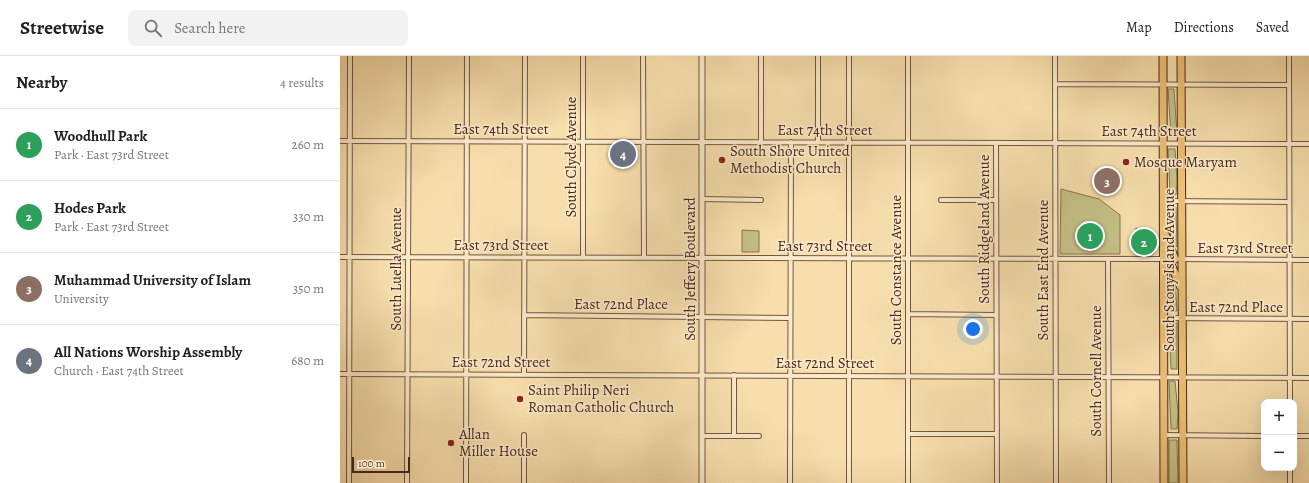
<!DOCTYPE html>
<meta charset="utf-8">
<style>
body{margin:0;font-family:Alegreya,serif;background:#f2f2f2;color:#202124}
.controls{position:absolute;right:12px;bottom:12px;display:grid;overflow:hidden;border-radius:8px;box-shadow:0 4px 16px #0002}
.controls button{width:36px;height:36px;display:grid;place-items:center;padding:0;border:0;border-bottom:1px solid #e0e0e0;background:#fff;color:#202124;font:20px sans-serif}
.scale{position:absolute;left:12px;bottom:10px;width:58px;box-sizing:border-box;padding-left:4px;border:2px solid #4b271a;border-top:0;font-size:11px;line-height:14px;white-space:nowrap;color:#4b271a;-webkit-text-stroke:3px #faeaca;paint-order:stroke}
.you{position:absolute;left:633px;top:273px;width:14px;height:14px;margin:-10px;border:3px solid #fff;border-radius:50%;background:#1a73e8;box-shadow:0 0 0 6px #1a73e833}
.badge{display:grid;place-items:center;width:26px;height:26px;border-radius:50%;background:#8f2418;color:#fff;font-size:13px;font-weight:700}
.pin{position:absolute;translate:-50% -50%;border:2px solid #fff;box-shadow:0 1px 4px #0006}
.list{margin:0;padding:0;list-style:none}
h2{display:flex;justify-content:space-between;align-items:center;height:52px;margin:0;padding:0 16px;font-size:17px}
h2 small{font-size:13px;font-weight:400;color:#757577}
.list li{display:grid;grid-template-columns:26px 1fr auto;gap:12px;align-items:center;box-sizing:border-box;height:72px;padding:0 16px;border-top:1px solid #e0e0e0}
.list b{display:block;font-size:15px;white-space:nowrap}
.list p{margin:0;font-size:13px;white-space:nowrap;color:#757577}
.list em{font-size:13px;font-style:normal;color:#757577}
.icon{flex:none;width:22px;height:22px;fill:none;stroke:currentColor;stroke-width:2;stroke-linecap:round;stroke-linejoin:round}
.map{position:relative;flex:none;width:969px;height:427px;overflow:hidden}
header{display:flex;align-items:center;gap:24px;box-sizing:border-box;height:56px;padding:0 20px;background:#fff;border-bottom:1px solid #e0e0e0}
header strong{font-size:19px}
nav{display:flex;gap:22px;margin-inline-start:auto;font-size:14px}
.search{width:280px;height:36px;background:#f2f2f2;display:flex;align-items:center;gap:10px;box-sizing:border-box;padding:0 14px;border-radius:8px;color:#757577;font-size:15px}
main{display:flex}
aside{flex:1;background:#fff}
.map>svg:first-child{display:block}
.green{fill:#c4c085;stroke:#887450}
.lines{fill:none;stroke-linecap:round;stroke-linejoin:round}
.minor-casing{stroke:#76553f;stroke-width:6}
.tertiary-casing{stroke:#76553f;stroke-width:7}
.trunk-casing{stroke:#4b271a;stroke-width:9}
.minor{stroke:#faeaca;stroke-width:4}
.tertiary{stroke:#faeaca;stroke-width:5}
.trunk{stroke:#ecc076;stroke-width:7}
.poi-dot{fill:#8f2418;stroke:#faeaca;stroke-width:1.5}
.labels{text-anchor:middle;dominant-baseline:central;stroke-width:3;stroke-linejoin:round;paint-order:stroke}
.street-label{font-size:15px;fill:#4b271a;stroke:#faeaca}
.poi-label{font-size:15px;fill:#4b271a;stroke:#faeaca;text-anchor:start}
</style>
<header>
<strong>Streetwise</strong>
<div class="search"><svg class="icon" aria-label="search" viewBox="0 0 24 24"><circle cx="10" cy="10" r="6"/><path d="M15 15l6 6"/></svg>Search here</div>
<nav><a>Map</a><a>Directions</a><a>Saved</a></nav>
</header>
<main>
<aside>
<h2>Nearby<small>4 results</small></h2>
<ul class="list">
<li><span class="badge" style="background:#2e9e5b">1</span><div><b>Woodhull Park</b><p>Park · East 73rd Street</p></div><em>260 m</em></li>
<li><span class="badge" style="background:#2e9e5b">2</span><div><b>Hodes Park</b><p>Park · East 73rd Street</p></div><em>330 m</em></li>
<li><span class="badge" style="background:#8d6e63">3</span><div><b>Muhammad University of Islam</b><p>University</p></div><em>350 m</em></li>
<li><span class="badge" style="background:#6b7280">4</span><div><b>All Nations Worship Assembly</b><p>Church · East 74th Street</p></div><em>680 m</em></li>
</ul>
</aside>
<div class="map">
<svg width="969" height="427" viewBox="0 0 969 427">
<rect width="100%" height="100%" fill="#f7dfad"/>
<filter id="stains"><feTurbulence type="fractalNoise" baseFrequency=".005" numOctaves="4"/><feColorMatrix values="0 0 0 0 .2 0 0 0 0 .09 0 0 0 0 .02 0 0 0 .5 -.17"/></filter>
<radialGradient id="worn" r=".72"><stop offset=".6" stop-color="#630" stop-opacity="0"/><stop offset="1" stop-color="#630" stop-opacity=".3"/></radialGradient>
<path class="green" d="M828,33H834L837,79H831Z
M828,93H835L837,125L836,139L830,138Z
M721,133L759,143L780,159V198H720Z
M828,150L836,151L837,191L831,185Z
M796,172L815,187V196L813,198L795,197Z
M402,174L419,175V196H402Z
M829,210L835,223L837,255H831Z
M829,267H837V313H831Z
M829,325H835L838,356L837,373H831Z
M829,384H837L838,427H829Z"/>
<g class="lines">
<defs>
<path id="minor" d="M303,0L304,202
M421,0V86
M568,0V427
M715,0L716,427
M949,0L950,346
M715,28L949,29
M0,85L969,88
M478,86V0
M656,87L657,427
M362,143L421,144
M601,144H656
M823,145L949,146
M0,201L824,203
M243,202V0
M768,203L769,427
M840,203L969,204
M568,258L656,259
M184,259L450,262
M823,262L969,263
M0,318L969,322
M184,318L185,0
M568,378H657
M184,379V427
M824,379L924,380
M362,380H419
M394,380V319
M954,380H969
M950,412V427
M9,427L10,0
M67,427L69,0
M126,427L127,0
M450,427L451,86
M509,427V0"/>
<path id="tertiary" d="M362,427V0"/>
<path id="trunk" d="M823,0L824,427
M841,0L843,427
M825,178L835,203
M829,203L840,230"/>
</defs>
<use href="#minor" class="minor-casing"/>
<use href="#tertiary" class="tertiary-casing"/>
<use href="#trunk" class="trunk-casing"/>
<use href="#minor" class="minor"/>
<use href="#tertiary" class="tertiary"/>
<use href="#trunk" class="trunk"/>
</g>
<g class="poi-dot">
<circle cx="382" cy="104" r="4"/>
<circle cx="786" cy="106" r="4"/>
<circle cx="180" cy="343" r="4"/>
<circle cx="111" cy="387" r="4"/>
</g>
<g class="labels">
<g class="street-label">
<text x="161" y="73">East 74th Street</text>
<text x="485" y="74">East 74th Street</text>
<text x="809" y="75">East 74th Street</text>
<text transform="translate(231 101) rotate(-90)">South Clyde Avenue</text>
<text transform="translate(644 173) rotate(-90)">South Ridgeland Avenue</text>
<text x="161" y="189">East 73rd Street</text>
<text x="485" y="190">East 73rd Street</text>
<text x="905" y="192">East 73rd Street</text>
<text transform="translate(56 213) rotate(-90)">South Luella Avenue</text>
<text transform="translate(350 213) rotate(-90)">South Jeffery Boulevard</text>
<text transform="translate(556 214) rotate(-90)">South Constance Avenue</text>
<text transform="translate(703 214) rotate(-90)">South East End Avenue</text>
<text transform="translate(829 214) rotate(-90)">South Stony Island Avenue</text>
<text x="281" y="248">East 72nd Place</text>
<text x="896" y="251">East 72nd Place</text>
<text x="161" y="306">East 72nd Street</text>
<text x="485" y="307">East 72nd Street</text>
<text transform="translate(756 315) rotate(-90)">South Cornell Avenue</text>
</g>
<g class="poi-label">
<text x="390" y="95">South Shore United<tspan x="390" dy="17">Methodist Church</tspan></text>
<text x="794" y="106">Mosque Maryam</text>
<text x="188" y="334">Saint Philip Neri<tspan x="188" dy="17">Roman Catholic Church</tspan></text>
<text x="119" y="378">Allan<tspan x="119" dy="17">Miller House</tspan></text>
</g>
</g>
<rect width="100%" height="100%" filter="url(#stains)"/>
<rect width="100%" height="100%" fill="url(#worn)"/>
</svg>
<div class="controls">
<button>+</button>
<button>−</button>
</div>
<div class="scale">100 m</div>
<div class="you"></div>
<div class="pin badge" style="left:750px;top:180px;background:#2e9e5b">1</div>
<div class="pin badge" style="left:804px;top:186px;background:#2e9e5b">2</div>
<div class="pin badge" style="left:767px;top:125px;background:#8d6e63">3</div>
<div class="pin badge" style="left:283px;top:98px;background:#6b7280">4</div>
</div>
</main>
